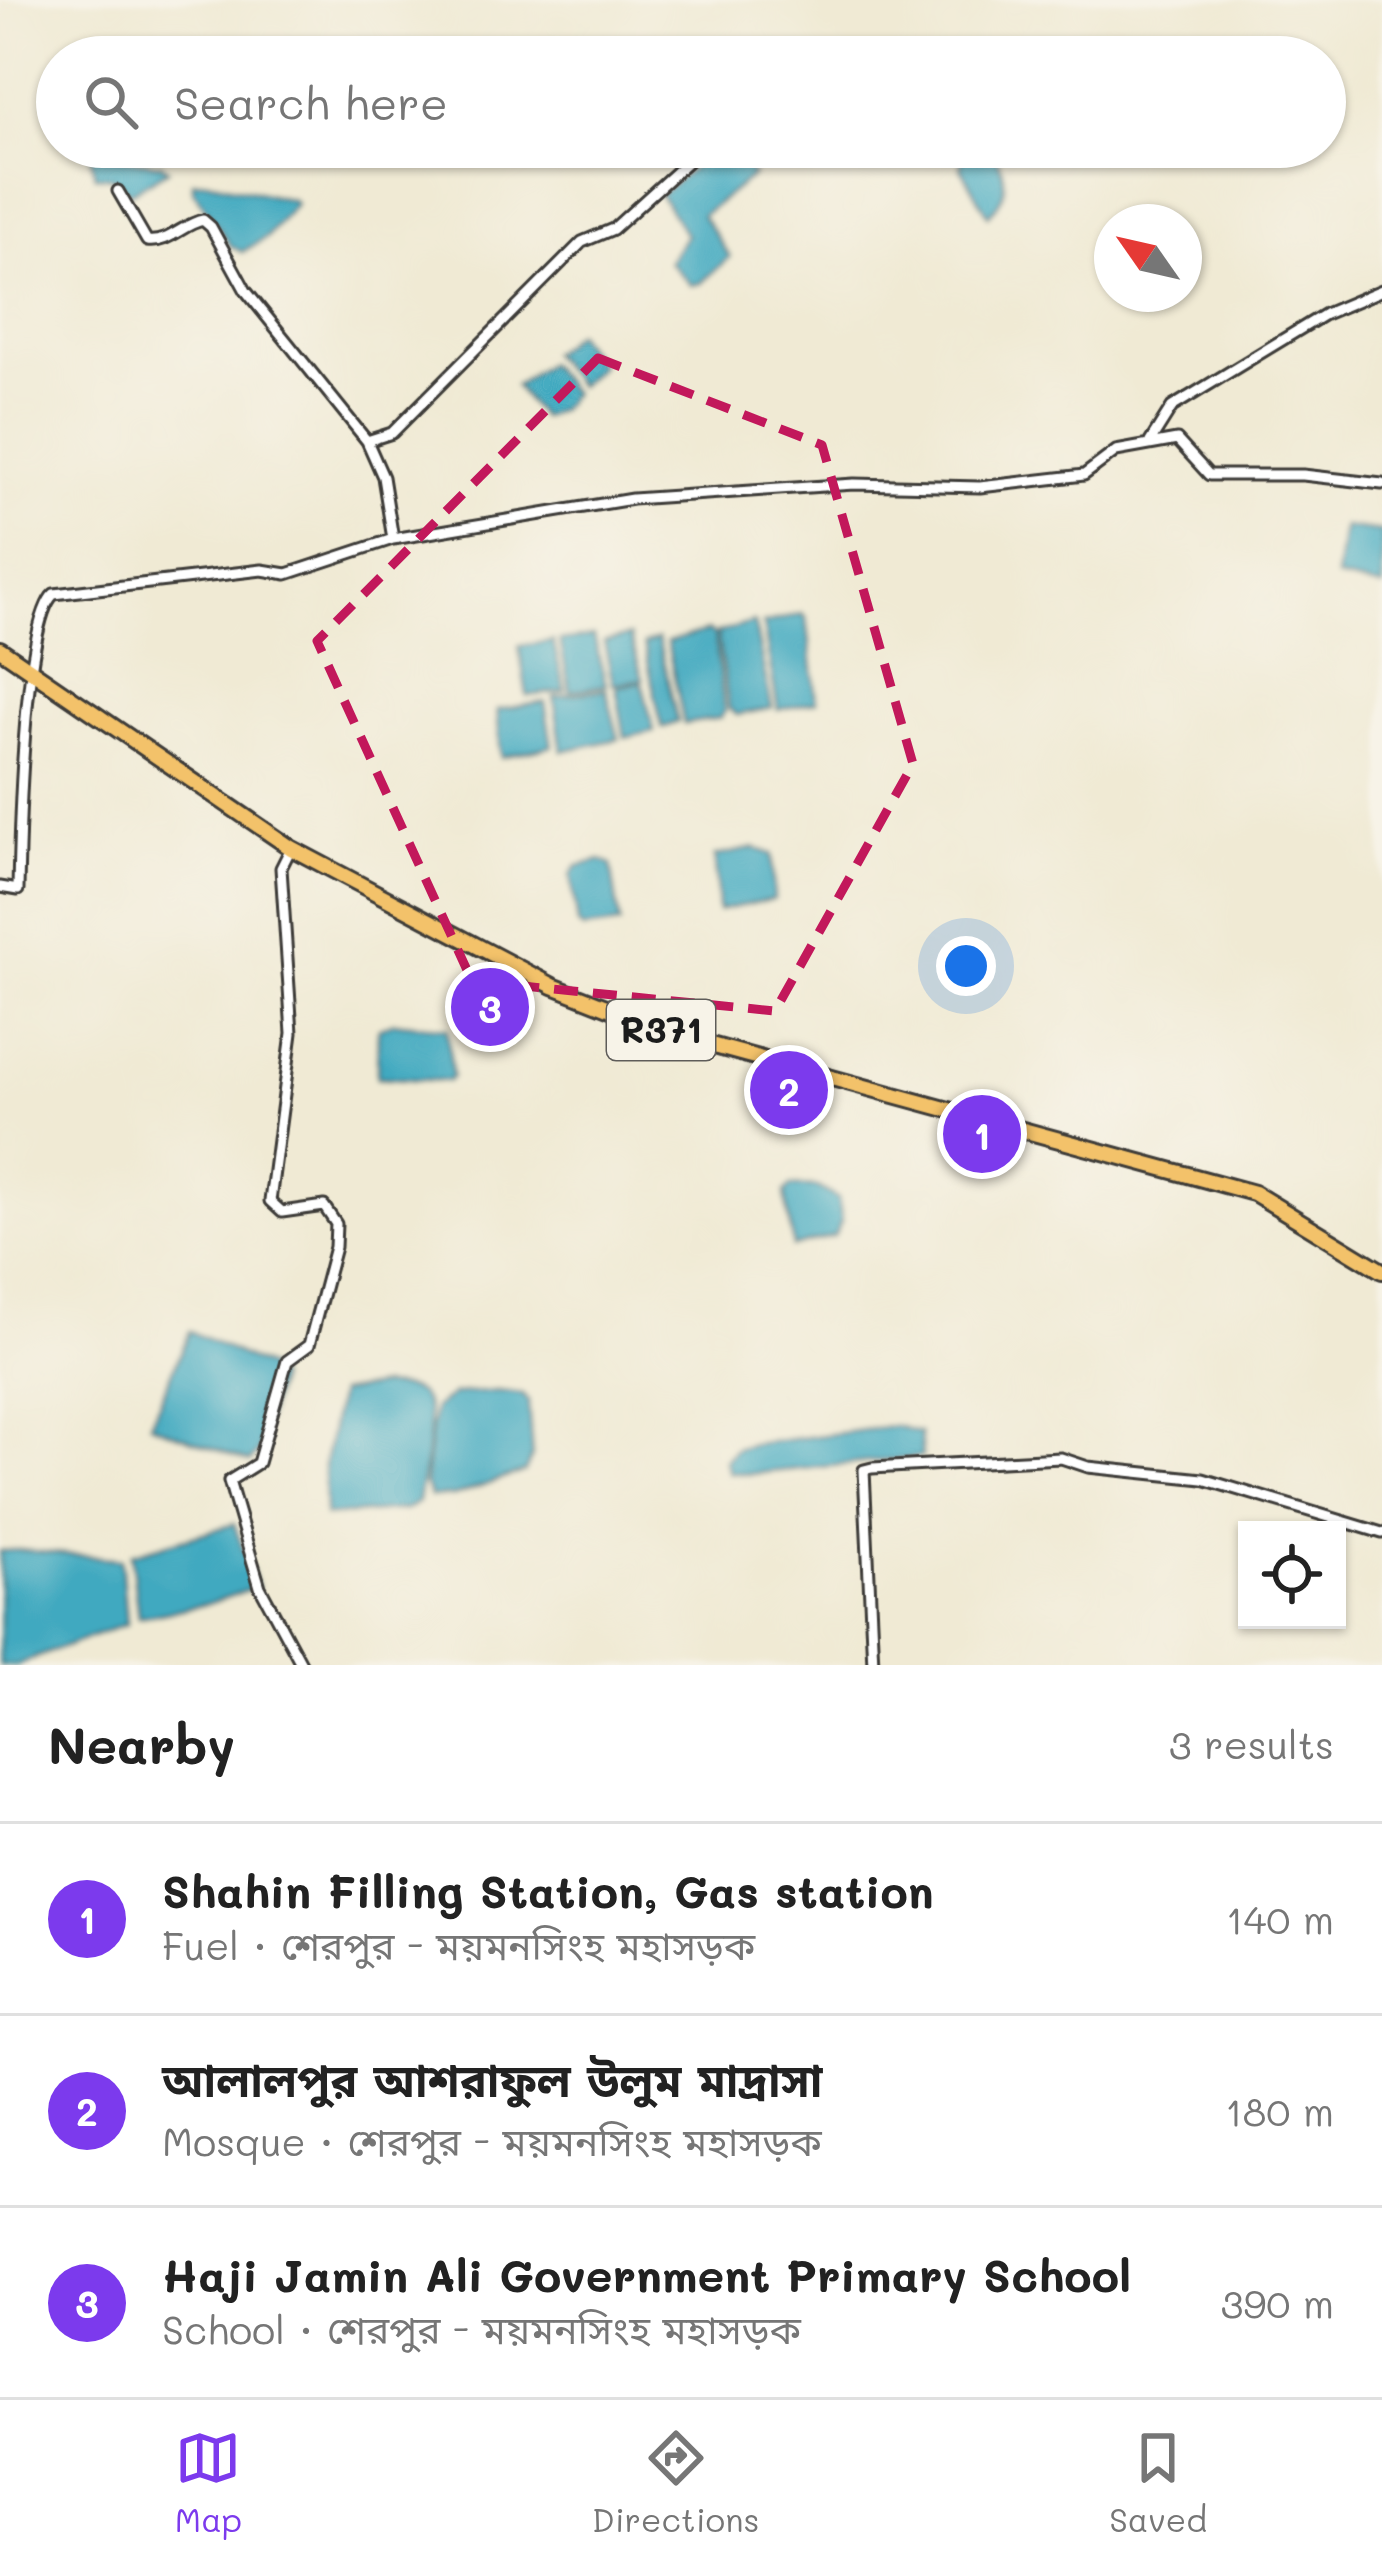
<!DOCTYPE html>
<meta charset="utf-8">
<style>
:root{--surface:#fff;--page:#f6f6f6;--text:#222;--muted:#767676;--line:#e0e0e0;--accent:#7c3aed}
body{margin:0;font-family:Mali,"Noto Sans Bengali",sans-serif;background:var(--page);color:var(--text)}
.controls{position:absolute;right:36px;bottom:36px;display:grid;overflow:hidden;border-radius:0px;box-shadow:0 3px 9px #0004}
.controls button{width:108px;height:108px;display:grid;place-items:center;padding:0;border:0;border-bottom:3px solid var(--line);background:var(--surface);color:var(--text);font:60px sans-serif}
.compass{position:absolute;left:1094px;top:204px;width:108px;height:108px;border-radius:50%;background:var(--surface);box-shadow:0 3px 9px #0004;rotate:304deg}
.you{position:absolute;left:966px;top:966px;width:42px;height:42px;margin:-30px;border:9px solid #fff;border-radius:50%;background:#1a73e8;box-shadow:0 0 0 18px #1a73e833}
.badge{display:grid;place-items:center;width:78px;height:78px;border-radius:50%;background:var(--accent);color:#fff;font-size:39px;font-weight:700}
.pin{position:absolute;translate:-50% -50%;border:6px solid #fff;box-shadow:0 3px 12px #0006}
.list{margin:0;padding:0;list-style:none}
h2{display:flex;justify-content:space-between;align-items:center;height:156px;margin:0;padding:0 48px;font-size:51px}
h2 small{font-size:39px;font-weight:400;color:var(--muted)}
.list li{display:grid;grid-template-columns:78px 1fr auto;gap:36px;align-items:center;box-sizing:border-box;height:192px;padding:0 48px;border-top:3px solid var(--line)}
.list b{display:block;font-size:45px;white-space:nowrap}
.list p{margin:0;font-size:39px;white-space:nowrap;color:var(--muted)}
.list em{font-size:39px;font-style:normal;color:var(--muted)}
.icon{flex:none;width:66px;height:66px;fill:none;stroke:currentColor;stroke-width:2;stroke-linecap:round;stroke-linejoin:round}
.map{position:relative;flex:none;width:1382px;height:1665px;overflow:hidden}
.search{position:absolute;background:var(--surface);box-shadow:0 3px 9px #0004;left:36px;right:36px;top:36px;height:132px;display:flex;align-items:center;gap:30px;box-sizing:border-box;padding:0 42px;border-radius:66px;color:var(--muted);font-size:45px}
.sheet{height:732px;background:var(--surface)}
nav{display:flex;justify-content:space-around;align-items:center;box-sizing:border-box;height:168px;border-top:3px solid var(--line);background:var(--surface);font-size:33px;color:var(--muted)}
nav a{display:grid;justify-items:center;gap:6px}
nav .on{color:var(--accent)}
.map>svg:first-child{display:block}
.water{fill:#40a9c0;stroke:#2e626e;stroke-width:3}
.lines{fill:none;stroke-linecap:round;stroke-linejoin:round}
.minor-casing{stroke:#3c3b38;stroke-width:15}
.primary-casing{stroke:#3c3b38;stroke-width:20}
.minor{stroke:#fff;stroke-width:9}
.primary{stroke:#f3c26a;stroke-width:14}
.marked{fill:none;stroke:#c2185b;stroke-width:9;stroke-dasharray:24 15;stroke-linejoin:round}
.labels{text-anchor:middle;stroke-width:9;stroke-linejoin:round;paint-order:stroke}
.shield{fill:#f7f3e8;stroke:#5e5c59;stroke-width:3}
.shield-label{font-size:36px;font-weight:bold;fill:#1c1c1c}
</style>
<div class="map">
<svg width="1382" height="1665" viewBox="0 0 1382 1665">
<rect width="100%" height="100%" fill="#f7f3e8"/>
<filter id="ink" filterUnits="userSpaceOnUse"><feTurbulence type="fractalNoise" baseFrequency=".00833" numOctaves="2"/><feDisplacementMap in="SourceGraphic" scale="24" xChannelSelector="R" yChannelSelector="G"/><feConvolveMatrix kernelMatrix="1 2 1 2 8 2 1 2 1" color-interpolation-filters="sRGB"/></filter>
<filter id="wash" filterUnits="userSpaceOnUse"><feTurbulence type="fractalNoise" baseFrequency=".004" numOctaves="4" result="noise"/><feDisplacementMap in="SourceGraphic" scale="48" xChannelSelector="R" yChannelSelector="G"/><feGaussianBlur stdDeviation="2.7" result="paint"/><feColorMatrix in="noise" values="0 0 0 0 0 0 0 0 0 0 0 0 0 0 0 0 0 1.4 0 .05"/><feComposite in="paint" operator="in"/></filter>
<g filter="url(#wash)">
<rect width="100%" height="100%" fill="#f0ead4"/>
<path class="water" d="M717,147h16l20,29 -51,39 28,42 -29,26 -10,2 -22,-24 17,-26 -26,-40z
M971,147l22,4c14,23 17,46 -5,64l-27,-47 2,-15z
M96,154l65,10 7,6 -38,23 -18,-16 -17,-1 -4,-17z
M207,181l85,19 4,3 -29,34 -25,15 -11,-6 -38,-56v-8z
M575,333l25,33 -22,20 -28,-32z
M547,363l25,30 -14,17 -17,8 -26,-32z
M1343,527l39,5v56l-46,-10z
M802,614l5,5 10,82 -39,9 -15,-86z
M754,622l18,86 -35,7 -8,-6 -12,-76z
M708,631l6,4 11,76 -5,7 -36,6 -17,-82z
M594,636l12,49 -36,6 -10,-50z
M630,636l13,43 -30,5 -9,-42z
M658,639l20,83 -16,6 -18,-84z
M553,641l12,50 -38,5 -8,-50z
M642,682l12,49 -29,7 -9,-51z
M606,689l13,50 -57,12 -8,-54z
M545,702l7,44 -51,11 -4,-47z
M755,848l17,6 2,45 -56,12 -3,-55z
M601,860l10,5 9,59 -37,5 -5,-4 -7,-50 6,-9z
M394,1022l53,6 5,48 -4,5 -71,-4 1,-48z
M791,1186l27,1 20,12 4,21 -8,16 -41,11 -8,-54z
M190,1331l81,39 6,9 -19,73 -8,10 -100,-38z
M381,1386c12,1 29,0 38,8 21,20 2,83 -1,108l-13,8 -80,6 -1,-51 14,-72z
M498,1391l24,3 6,7 4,55 -7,15 -71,25 -23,1 -6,-13 9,-76 20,-14z
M896,1426l24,7 2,24 -172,17 -21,-2 -4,-12 10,-11 17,-5z
M234,1524l23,63 -50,17 -69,13 -7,-63z
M19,1550l102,9 5,65 -110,41h-16v-114z"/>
</g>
<g filter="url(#ink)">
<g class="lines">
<g class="minor-casing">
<path id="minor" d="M118,191l29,50c21,3 36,-17 56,-21l8,7 35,64 121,150 16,36 10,62
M367,441l25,-8 190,-191 31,-13 85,-77
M1150,442l22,-35 153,-93 57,-24
M291,848l-10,20 11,165 -22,168 12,11 42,-6 12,18 -1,23 -26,98 -22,16 -29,102 -29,18 31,106 42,78
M0,887l18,3c1,-49 5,-270 36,-296l208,-24 25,4 106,-35 239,-40 222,-15 126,3 104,-12 32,-24 61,-11 32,35h94l79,9
M873,1665l-9,-195 8,-2 189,-10 27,9 115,12 179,54"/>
</g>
<g class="primary-casing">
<path id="primary" d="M0,649l291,199 262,138 132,52 569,155 128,78"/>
</g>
<use href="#minor" class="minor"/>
<use href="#primary" class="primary"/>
</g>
</g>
<path class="marked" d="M598,358l224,87 91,319 -138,247 -303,-30 -155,-340z"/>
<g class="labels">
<rect class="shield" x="607" y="1000" width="108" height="60" rx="9"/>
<g class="shield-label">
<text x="661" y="1043">R371</text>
</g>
</g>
</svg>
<div class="controls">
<button><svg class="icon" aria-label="locate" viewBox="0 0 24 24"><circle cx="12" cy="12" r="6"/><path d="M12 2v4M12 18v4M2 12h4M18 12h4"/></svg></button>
</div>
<svg class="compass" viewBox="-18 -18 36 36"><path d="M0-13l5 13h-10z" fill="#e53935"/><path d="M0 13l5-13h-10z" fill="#767676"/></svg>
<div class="you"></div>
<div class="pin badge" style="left:982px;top:1134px">1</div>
<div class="pin badge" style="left:789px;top:1090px">2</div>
<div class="pin badge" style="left:490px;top:1007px">3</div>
<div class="search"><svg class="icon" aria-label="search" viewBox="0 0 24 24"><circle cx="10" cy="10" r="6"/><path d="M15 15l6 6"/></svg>Search here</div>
</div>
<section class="sheet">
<h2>Nearby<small>3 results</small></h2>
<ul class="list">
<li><span class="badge">1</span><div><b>Shahin Filling Station, Gas station</b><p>Fuel · শেরপুর - ময়মনসিংহ মহাসড়ক</p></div><em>140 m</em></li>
<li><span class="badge">2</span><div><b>আলালপুর আশরাফুল উলুম মাদ্রাসা</b><p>Mosque · শেরপুর - ময়মনসিংহ মহাসড়ক</p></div><em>180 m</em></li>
<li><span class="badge">3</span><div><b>Haji Jamin Ali Government Primary School</b><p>School · শেরপুর - ময়মনসিংহ মহাসড়ক</p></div><em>390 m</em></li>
</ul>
</section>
<nav>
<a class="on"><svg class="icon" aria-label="map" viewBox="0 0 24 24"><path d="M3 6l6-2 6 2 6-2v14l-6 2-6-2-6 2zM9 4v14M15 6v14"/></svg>Map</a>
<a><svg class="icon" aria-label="directions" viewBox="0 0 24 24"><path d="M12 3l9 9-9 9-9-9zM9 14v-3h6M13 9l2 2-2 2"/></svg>Directions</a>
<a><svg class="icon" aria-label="saved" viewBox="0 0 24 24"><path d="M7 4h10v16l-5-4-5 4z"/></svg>Saved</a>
</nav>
